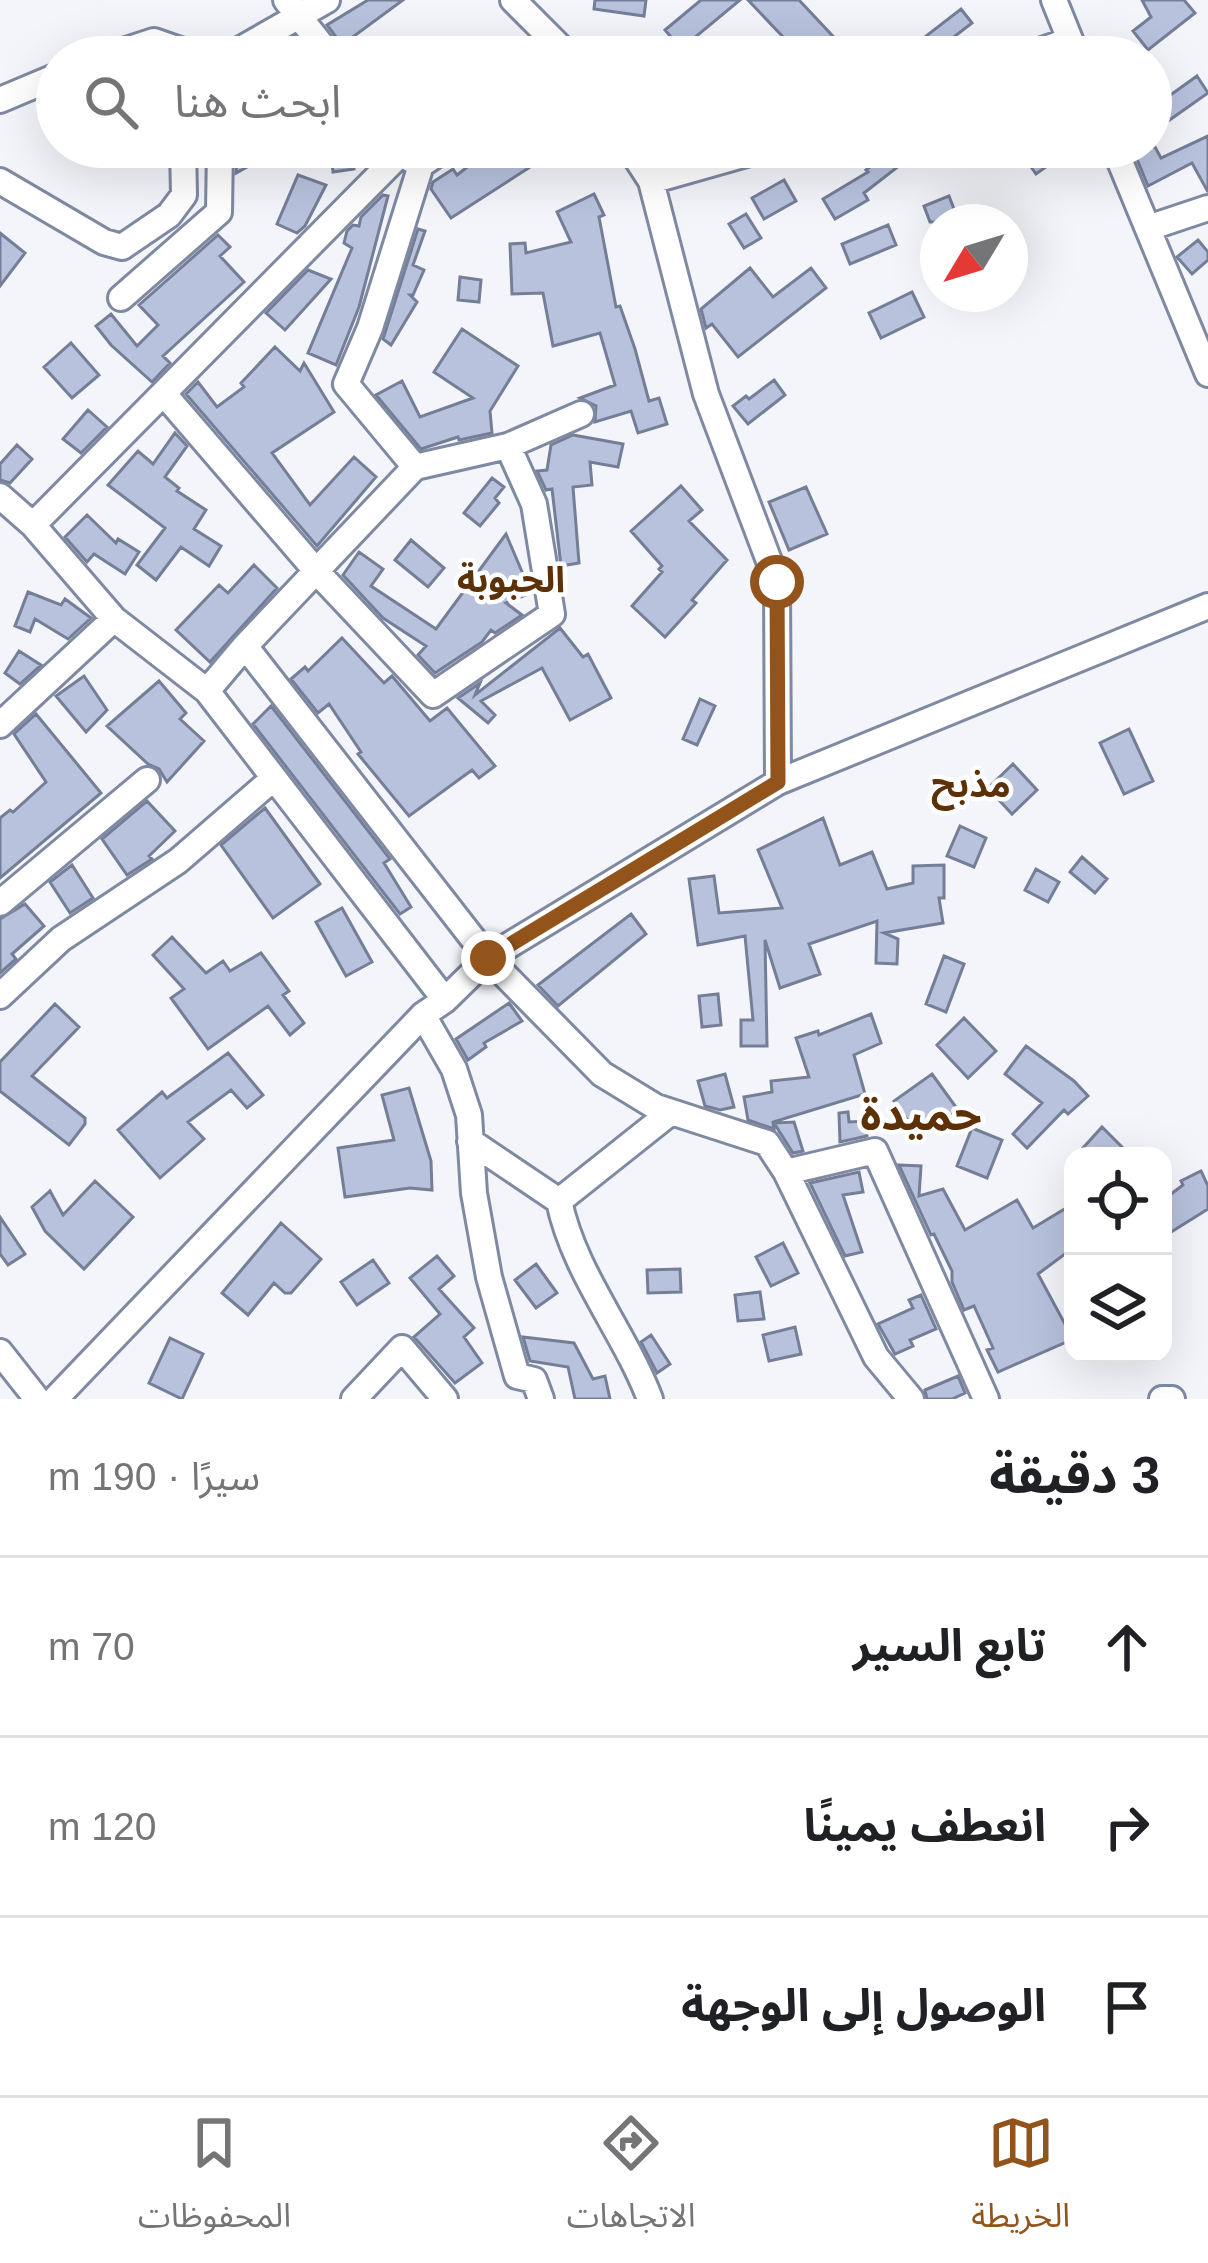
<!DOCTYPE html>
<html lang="ar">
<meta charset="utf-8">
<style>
:root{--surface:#fff;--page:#f2f2f2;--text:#202124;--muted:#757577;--line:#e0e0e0;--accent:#93541b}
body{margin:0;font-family:Arial,"Noto Sans Arabic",sans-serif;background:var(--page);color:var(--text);direction:rtl}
.controls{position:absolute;right:36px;bottom:36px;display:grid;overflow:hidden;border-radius:24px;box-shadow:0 12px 48px #0002}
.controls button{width:108px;height:108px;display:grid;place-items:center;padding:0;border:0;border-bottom:3px solid var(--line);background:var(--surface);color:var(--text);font:60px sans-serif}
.compass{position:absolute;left:920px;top:204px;width:108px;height:108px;border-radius:50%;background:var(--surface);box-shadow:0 12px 48px #0002;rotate:232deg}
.stop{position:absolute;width:36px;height:36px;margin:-27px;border:9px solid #93541b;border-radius:50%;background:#fff}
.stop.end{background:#93541b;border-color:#fff;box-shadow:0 3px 12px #0008}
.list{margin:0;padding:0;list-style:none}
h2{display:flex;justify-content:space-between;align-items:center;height:156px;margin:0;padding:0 48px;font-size:51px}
h2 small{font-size:39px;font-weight:400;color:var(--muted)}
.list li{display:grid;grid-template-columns:78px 1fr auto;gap:36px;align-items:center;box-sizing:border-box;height:180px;padding:0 48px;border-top:3px solid var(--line)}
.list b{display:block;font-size:45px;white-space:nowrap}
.list em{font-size:39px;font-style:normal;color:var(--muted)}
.icon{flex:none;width:66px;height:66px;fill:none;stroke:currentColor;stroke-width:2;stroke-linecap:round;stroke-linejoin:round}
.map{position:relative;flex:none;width:1208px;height:1399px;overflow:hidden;direction:ltr}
.search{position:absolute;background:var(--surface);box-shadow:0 12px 48px #0002;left:36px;right:36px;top:36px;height:132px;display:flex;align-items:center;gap:30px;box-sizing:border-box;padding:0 42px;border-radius:66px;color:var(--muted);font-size:45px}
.sheet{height:696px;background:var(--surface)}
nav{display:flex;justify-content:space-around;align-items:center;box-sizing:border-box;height:168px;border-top:3px solid var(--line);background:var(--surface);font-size:33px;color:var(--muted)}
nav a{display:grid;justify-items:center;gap:6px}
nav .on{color:var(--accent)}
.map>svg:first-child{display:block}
.building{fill:#b8c2dd;stroke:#757e97;stroke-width:3}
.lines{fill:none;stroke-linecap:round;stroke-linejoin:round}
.minor-casing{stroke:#7f89a2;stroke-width:30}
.minor{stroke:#fff;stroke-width:24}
.route{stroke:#93541b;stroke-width:15}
.labels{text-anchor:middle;stroke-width:9;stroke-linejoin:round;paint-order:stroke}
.neighbourhood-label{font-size:36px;font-weight:bold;fill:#5c3108;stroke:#fff}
.district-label{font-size:45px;font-weight:bold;fill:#5c3108;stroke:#fff}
</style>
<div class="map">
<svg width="1208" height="1399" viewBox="0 0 1208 1399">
<rect width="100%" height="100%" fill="#f3f5fa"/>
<path class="building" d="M368,0h35l-61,45 -15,-20z
M595,0h51l-2,16 -50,-7z
M701,0h39l-59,49 -16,-19z
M748,0h51l44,47 -11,10h-30z
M1142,0h42l11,13 -47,37 -15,-19 18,-14z
M961,9l11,14 -44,34h-29z
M1197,76l11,17 -57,40v-24z
M1208,136v56l-16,-29 -44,23 -16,-39h23l6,11z
M238,147h37l1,6 -24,6 6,2 -22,12z
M330,147h21l3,22 -21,3z
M493,147l12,14 21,-14h35l-110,71 -20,-29 2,-7 20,-13 4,6z
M895,147l13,12 -44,34 4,7 -33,19 -12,-20 45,-27 -2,-2z
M1017,147h57l-38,27z
M298,175l28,10 -21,41 -8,7 -20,-9z
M784,180l12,21 -32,18 -12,-21z
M594,194l10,21 -5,2 17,90 4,-1 15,43 14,52 10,-3 8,26 -29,9 -7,-22 -36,11 1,-16 -16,-8 35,-13 -15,-52 -47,13 -10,-53 -31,1 -2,-50 15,-1 1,10 45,-11 -14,-30z
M383,195l5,1 -29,111 -23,58 -28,-12 44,-105 -8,-5 3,-12 6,-6 6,1 2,-9z
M949,196l10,26h-29l-6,-16z
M746,214l15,24 -17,10 -15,-24z
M888,225l8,20 -46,19 -8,-20z
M418,229l7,2 -12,34 11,5 -11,25h-3l7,7 -26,43 -8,-6z
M0,233l25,20 -25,33z
M218,235l12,12 -10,9 24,26 -81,74 7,7 -18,19 -41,-37 -15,-19 15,-12 26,32 21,-21 -19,-20z
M1198,240l10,12v8l-16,14 -15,-17z
M750,268l23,29 38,-29 15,20 -88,69 -26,-33 -6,4 -5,-19z
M308,270l23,9 -46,51 -19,-17z
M460,277l21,3 -2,22 -21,-2z
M912,292l12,25 -43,21 -12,-25z
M462,329l56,37 -28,45 2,22 -33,7 -1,-3 -37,12 -45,-54 26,-14 18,36 53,-19 -39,-26z
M71,343l28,32 -27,23 -28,-31z
M275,347l25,24 4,-8 30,49 -62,41 38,52 44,-48 22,20 -59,69 -131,-152 12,-12 19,25 27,-20 -3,-4z
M774,380l11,15 -37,29 -15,-18 13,-10 3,3z
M88,410l19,17 -26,26 -18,-14z
M175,433l12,13 -22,31 14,11 -2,3 29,19 -12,19 27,17 -12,20 -28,-19 -25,33 -19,-15 28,-37 -57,-43 30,-34 15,13z
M573,435l50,9 -5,23 -28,-5 2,23 -19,2 6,76 -18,3 -9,-77 -6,1 -9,-19 10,-1 4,-25z
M17,445l15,14 -22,24 -10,-3v-16z
M492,478l12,9 -9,11 4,5 -19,23 -16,-13z
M681,486l21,24 -13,11 38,39 -35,40 4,3 -31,34 -33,-31 30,-34 -3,-3 3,-3 -31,-35z
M806,487l21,47 -38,16 -20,-48z
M87,515l29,28 2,-4 21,13 -14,22 -31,-20 -7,8 -22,-25z
M506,534l25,59 -25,10 16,12 -27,18 -4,-3 -9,12 -47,31 -17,-18 8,-9 -43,-28 -40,-43 16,-23 24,17 -12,17 65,43z
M411,540l33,28 -16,19 -33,-27z
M254,565l23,23 -67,74 -34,-32 43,-45 9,8z
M28,592l33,13 4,-6 26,19 -23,21 -33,-20 -5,13 -15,-6z
M560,628l23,29 5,-3 23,44 -41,22 -28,-52 -61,33 14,14 -7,8 -30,-25 22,-15 -5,12z
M342,638l42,45 8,-7 38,45 17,-13 48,58 -16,12 -7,-8 -63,46 -51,-62 3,-2 -32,-48 -11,9 -27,-34 14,-12 3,4z
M19,651l22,14 -21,19 -15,-11z
M84,676l23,34 -21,22 -30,-36z
M159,681l27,32 -6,6 24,22 -37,41 -8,-13 -11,-5 -41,-38z
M700,699l15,7 -18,39 -14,-6z
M271,706l119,153 -6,4 27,44 -11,7 -147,-190z
M36,714l65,79 -101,85v-60l10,-8 3,2 33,-30 -32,-48z
M1129,729l24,52 -29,13 -24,-51z
M1013,764l24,26 -25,24 -24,-26z
M147,801l28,30 -26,25 3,3 -25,16 -25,-36z
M265,808l55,76 -47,34 -52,-73z
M823,818l17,47 32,-13 15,37 26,-6v-17l31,-1v33h-5l4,25 -59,10 14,6 -1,25 -21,-1 1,-42 -68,23 11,30 -40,14 -15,-48 2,106h-26v-26h12l-8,-84 -47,9 -9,-66 25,-3 5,37 63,-5 -24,-58z
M960,826l26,12 -12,29 -27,-11z
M1082,857l25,22 -12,14 -25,-21z
M72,865l21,33 -23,15 -20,-31z
M1036,869l23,13 -11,20 -23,-12z
M25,904l19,22 -32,28 4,5 -16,14v-54z
M342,908l30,54 -26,14 -30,-54z
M631,914l15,20 -88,72 -20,-21z
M172,937l34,36 17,-12 7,10 31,-18 28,38 -6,4 21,28 -14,12 -22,-29 -60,43 -37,-51 13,-9 -31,-34z
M944,956l20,8 -18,48 -20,-8z
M718,994l3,31 -19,2 -3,-31z
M509,1003l13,18 -38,22 2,4 -18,13 -12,-21z
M55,1004l24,23 -47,49 53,42v6l-16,21 -69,-54v-29z
M871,1014l10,29 -27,12 11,39 -92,28 1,7 -26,-9 -4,-23 28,-5 -1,-11 38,-4 -13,-39 22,-7 1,4z
M964,1018l32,33 -28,27 -31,-33z
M1026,1046l48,35 14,15 -20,18 -4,-4 -37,38 -14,-14 29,-31 -37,-29z
M228,1053l35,42 -16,13 -16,-18 -43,32 16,17 -44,39 -42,-48 44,-38 5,6z
M725,1074l9,33 -14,3 -15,-4 -7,-25z
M932,1074l26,36 -38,28 -26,-37z
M409,1088l22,73 1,29 -22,-2 -65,9 -7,-49 56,-8 -12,-45z
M848,1112l1,10 18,-1v15l-27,6 -1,-29z
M794,1122l9,29 -10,2 -19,-30z
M1102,1127l29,29h-39l-9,-8z
M972,1128l30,12 -15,38 -30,-12z
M899,1165l22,1 -2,30 24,-7 22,41 52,-30 16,28 40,-24v44l-35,26 35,65 -75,33 -11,-22 6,-2 -19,-42 -10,4 -12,-28v-11l-18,-37 -3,1z
M1201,1171l7,15v23l-45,28v-37l20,-15 -2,-4z
M859,1172l4,20 -20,3 19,57 -17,4 -35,-73z
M95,1181l38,36 -49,52 -39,-38 -13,-24 18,-16 13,24z
M0,1217l25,37 -17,11 -8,-11z
M281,1223l40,36 -30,34h-6l-11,-10 -26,32 -26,-22z
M783,1243l15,30 -27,13 -15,-29z
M437,1256l17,20 -15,13 35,39 -10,9 18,26 -27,20 -41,-46 26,-23 -30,-36z
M373,1260l16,23 -32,22 -16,-23z
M536,1264l21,29 -21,15 -21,-28z
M680,1269l1,23 -33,1 -1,-23z
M760,1292l4,27 -26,2 -3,-26z
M921,1295l15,34 -26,11 3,6 -18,8 -17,-30 35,-16 -4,-8z
M795,1327l6,27 -32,7 -6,-26z
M651,1335l19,29 -13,9 -16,-31z
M523,1337l51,6 19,36 12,-3 5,23h-35l-7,-32 -38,-6z
M170,1338l33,16 -21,45 -33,-16z
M958,1376l7,17 -13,6h-25l-2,-9z"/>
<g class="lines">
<g class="minor-casing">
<path id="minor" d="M286,0l45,57
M513,0l57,57
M1054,0l23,57
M105,57l49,-16 46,16
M227,57l100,-57
M1023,57l47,-17
M0,100l57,-24
M629,147l22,34 55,213 71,188 1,200
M1114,147l94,227
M408,158l13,7 26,-18
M0,181l104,61 18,5 47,-32 15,-20 -1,-48
M651,181l120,-34
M1148,228l60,-20
M121,298l98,-86 1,-65
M164,394l154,179 115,122 119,-81 -18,-110 -26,-58
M415,467l93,-21 73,-32
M0,496l33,29 81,94 93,72 238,309
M33,525l367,-371
M245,646l170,-179 -69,-83 24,-56 51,-163
M207,691l38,-45 243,312 114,116 54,33 111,36 19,29 90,185 35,42
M0,725l114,-106
M0,903l147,-123
M0,996l61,-57 117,-78 96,-83
M423,1015l31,54 15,46 5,78 15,84 28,99 17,4 7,19
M470,1141l89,60 112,-89
M786,1172l89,-21 111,248
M559,1201c15,72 65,130 91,198
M0,1352l37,47
M55,1399l368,-384 22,-15 43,-42 290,-176 430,-176
M354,1399l48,-51 43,51
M1162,1399h10"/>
</g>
<use href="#minor" class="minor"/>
</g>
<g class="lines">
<path class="route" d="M488,958l290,-176 -1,-200"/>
</g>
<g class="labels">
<g class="neighbourhood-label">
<text x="511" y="592">الحبوبة</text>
<text x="971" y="797">مذبح</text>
</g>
<g class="district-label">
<text x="921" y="1130">حميدة</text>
</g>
</g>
</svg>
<div class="controls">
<button><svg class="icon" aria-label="locate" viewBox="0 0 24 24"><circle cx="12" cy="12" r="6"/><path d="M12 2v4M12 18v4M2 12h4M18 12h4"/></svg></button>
<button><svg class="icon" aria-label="layers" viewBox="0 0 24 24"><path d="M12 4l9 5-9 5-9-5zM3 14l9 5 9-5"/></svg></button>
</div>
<svg class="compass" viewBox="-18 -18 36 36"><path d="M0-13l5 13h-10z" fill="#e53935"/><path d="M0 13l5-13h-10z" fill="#757577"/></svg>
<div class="stop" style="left:777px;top:582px"></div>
<div class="stop end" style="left:488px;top:958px"></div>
<div class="search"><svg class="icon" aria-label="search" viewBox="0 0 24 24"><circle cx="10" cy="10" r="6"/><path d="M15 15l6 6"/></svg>ابحث هنا</div>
</div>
<section class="sheet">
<h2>3 دقيقة<small>سيرًا · 190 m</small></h2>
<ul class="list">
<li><svg class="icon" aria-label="ahead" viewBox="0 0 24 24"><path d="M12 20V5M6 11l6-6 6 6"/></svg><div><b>تابع السير</b></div><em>70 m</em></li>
<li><svg class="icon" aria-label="right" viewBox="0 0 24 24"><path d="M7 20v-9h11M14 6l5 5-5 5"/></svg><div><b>انعطف يمينًا</b></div><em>120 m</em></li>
<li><svg class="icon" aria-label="arrive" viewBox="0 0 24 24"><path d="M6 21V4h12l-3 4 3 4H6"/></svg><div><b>الوصول إلى الوجهة</b></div></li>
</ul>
</section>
<nav>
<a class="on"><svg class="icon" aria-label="map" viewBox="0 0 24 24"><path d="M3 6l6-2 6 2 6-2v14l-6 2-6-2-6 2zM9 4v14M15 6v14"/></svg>الخريطة</a>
<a><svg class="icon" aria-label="directions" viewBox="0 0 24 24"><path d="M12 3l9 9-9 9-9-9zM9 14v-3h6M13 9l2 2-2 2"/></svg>الاتجاهات</a>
<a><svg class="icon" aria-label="saved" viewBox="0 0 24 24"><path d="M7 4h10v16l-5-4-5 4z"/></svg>المحفوظات</a>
</nav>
